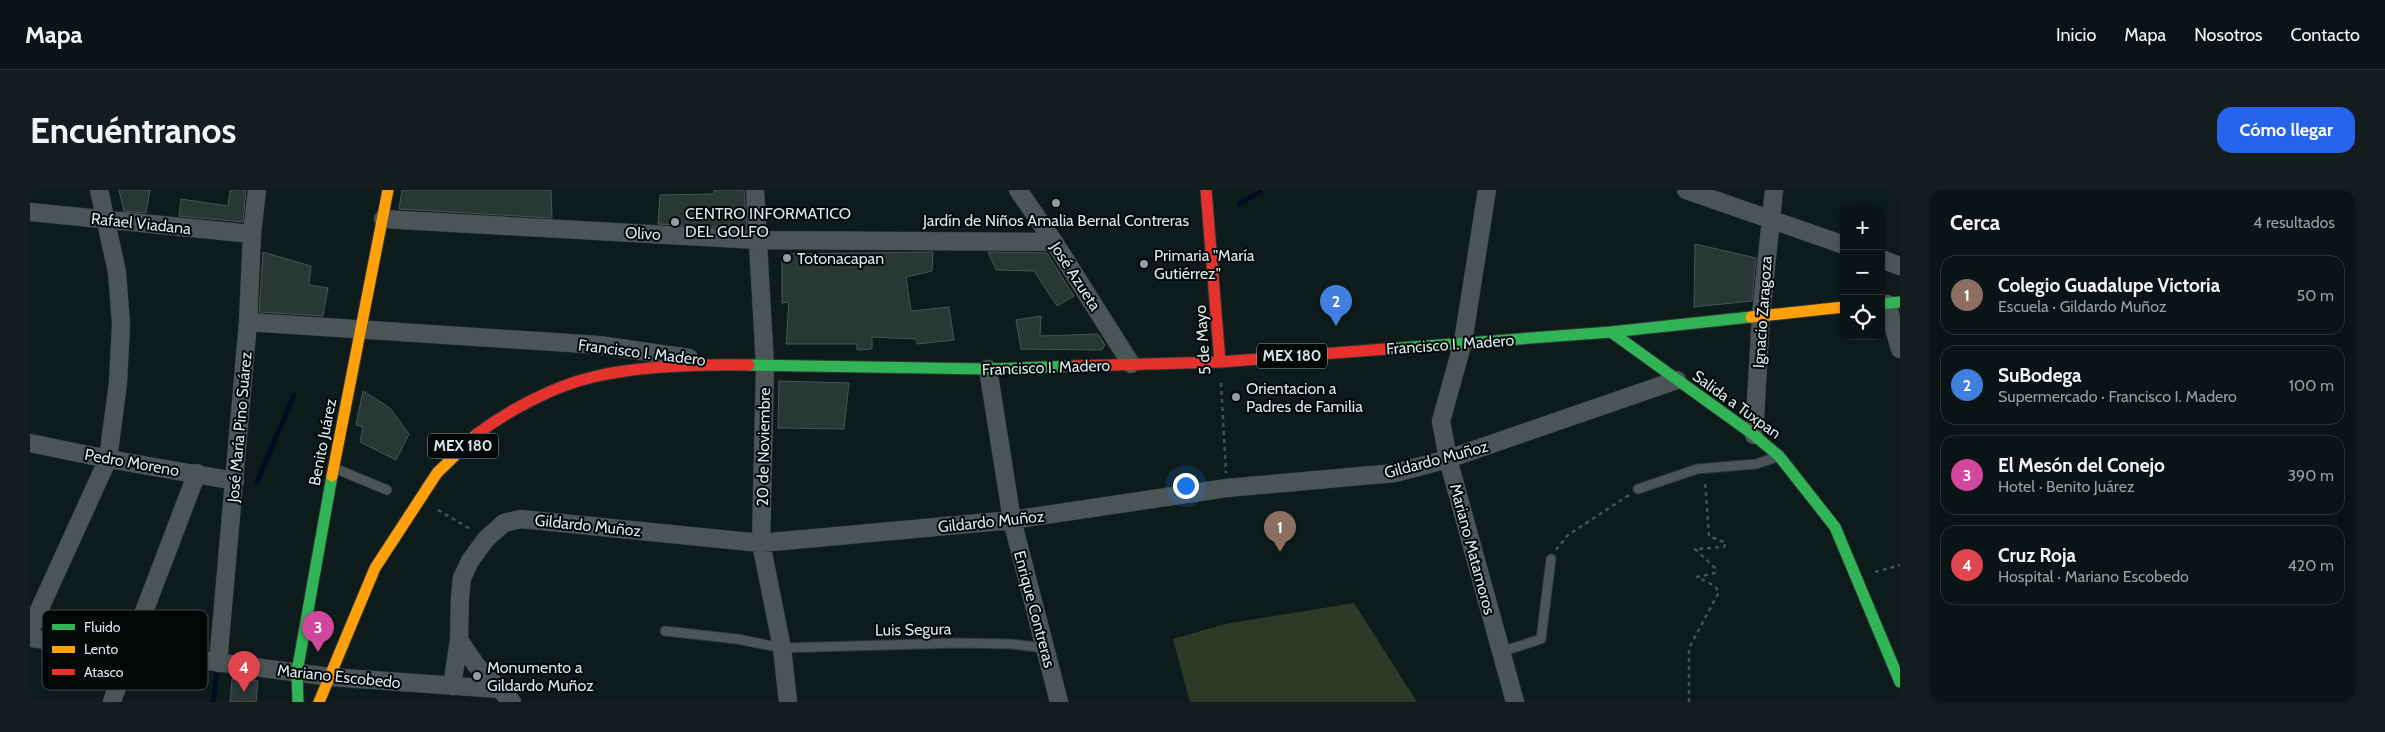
<!DOCTYPE html>
<html lang="es">
<meta charset="utf-8">
<style>
:root{--surface:#0a1414;--page:#131d1d;--text:#f1f3f6;--muted:#999ea0;--line:#2a3334;--accent:#2563eb}
body{margin:0;font-family:Cabin,sans-serif;background:var(--page);color:var(--text)}
.controls{position:absolute;right:15px;top:15px;display:grid;overflow:hidden;border-radius:10px;box-shadow:0 1px 4px #0004}
.controls button{width:45px;height:45px;display:grid;place-items:center;padding:0;border:0;border-bottom:1px solid var(--line);background:var(--surface);color:var(--text);font:25px sans-serif}
.you{position:absolute;left:1155px;top:295px;width:18px;height:18px;margin:-12px;border:4px solid #fff;border-radius:50%;background:#1a73e8;box-shadow:0 0 0 8px #1a73e833}
.badge{display:grid;place-items:center;width:32px;height:32px;border-radius:50%;background:var(--accent);color:#fff;font-size:16px;font-weight:700}
.pin{position:absolute;translate:-50% -41px;filter:drop-shadow(0 1px 2px #0008)}
.pin::after{content:'';position:absolute;top:26px;width:18px;height:15px;background:inherit;clip-path:polygon(0 0,100% 0,50% 100%)}
.list{margin:0;padding:0;list-style:none}
h2{display:flex;justify-content:space-between;align-items:center;height:65px;margin:0;padding:0 20px;font-size:21px}
h2 small{font-size:16px;font-weight:400;color:var(--muted)}
.list li{display:grid;grid-template-columns:32px 1fr auto;gap:15px;align-items:center;box-sizing:border-box;height:80px;margin:0 10px 10px;padding:0 10px;border:1px solid var(--line);border-radius:15px}
.list b{display:block;font-size:19px;white-space:nowrap}
.list p{margin:0;font-size:16px;white-space:nowrap;color:var(--muted)}
.list em{font-size:16px;font-style:normal;color:var(--muted)}
.icon{flex:none;width:28px;height:28px;fill:none;stroke:currentColor;stroke-width:2;stroke-linecap:round;stroke-linejoin:round}
.map{position:relative;flex:none;width:1870px;height:512px;overflow:hidden;border-radius:15px}
header{display:flex;align-items:center;gap:30px;box-sizing:border-box;height:70px;padding:0 25px;background:var(--surface);border-bottom:1px solid var(--line)}
header strong{font-size:24px}
nav{display:flex;gap:28px;margin-inline-start:auto;font-size:18px}
.intro{display:flex;align-items:center;justify-content:space-between;box-sizing:border-box;height:120px;padding:0 30px}
h1{margin:0;font-size:35px}
.button{padding:12px 22px;border-radius:15px;background:var(--accent);color:#fff;font-size:18px;font-weight:700}
main{display:flex;gap:30px;padding:0 30px}
aside{flex:1;background:var(--surface);border-radius:15px;box-shadow:0 1px 4px #0004}
.map>svg:first-child{display:block}
.green{fill:#2e3a28}
.lines{fill:none;stroke-linecap:round;stroke-linejoin:round}
.stream{stroke:#030a25;stroke-width:4.5}
.building{fill:#293835;stroke:#4a5553}
.lane-casing{stroke:#2d3737;stroke-width:11}
.street-casing{stroke:#2d3737;stroke-width:19}
.fast-casing{stroke:#2d3737;stroke-width:13}
.slow-casing{stroke:#2d3737;stroke-width:13}
.jam-casing{stroke:#2d3737;stroke-width:13}
.path{stroke:#495252;stroke-width:2.5;stroke-dasharray:4 4;stroke-linecap:butt}
.lane{stroke:#4b5556;stroke-width:9}
.street{stroke:#4b5556;stroke-width:18}
.fast{stroke:#30b455;stroke-width:11}
.slow{stroke:#ff9f0a;stroke-width:11}
.jam{stroke:#e5322d;stroke-width:11}
.poi-dot{fill:#919fa0;stroke:#020808;stroke-width:2}
.labels{text-anchor:middle;stroke-width:4;stroke-linejoin:round;paint-order:stroke}
.shield{fill:#020808;stroke:#98a3a4;stroke-width:1}
.shield-label{font-size:15px;font-weight:bold;fill:#d8e6e7}
.poi-label{font-size:16px;fill:#d8e6e7;stroke:#020808;text-anchor:start}
.street-label{font-size:16px;fill:#d8e6e7;stroke:#020808}
.key{fill:#020808;stroke:#424b4b;stroke-width:1}
.key-label{font-size:14px;fill:#d8e6e7}
</style>
<header>
<strong>Mapa</strong>
<nav><a>Inicio</a><a>Mapa</a><a>Nosotros</a><a>Contacto</a></nav>
</header>
<div class="intro"><h1>Encuéntranos</h1><a class="button">Cómo llegar</a></div>
<main>
<div class="map">
<svg width="1870" height="512" viewBox="0 0 1870 512">
<rect width="100%" height="100%" fill="#0e1b1b"/>
<path class="green" d="M1324,413l63,99h-227l-17,-63 52,-15z"/>
<g class="lines">
<path class="stream" d="M1209,14l21,-12
M227,292l37,-87
M183,512l4,-29"/>
</g>
<path class="building" d="M89,0h31l-4,23 -22,-2z
M200,0h16l-3,32 -64,-6 2,-17 47,7z
M372,0h149l1,28 -153,-9z
M684,0h30l3,39 -89,-5 2,-29 54,-1z
M1665,54l61,14 -4,43 -58,6z
M233,62l48,14 -2,19 19,3 -5,28 -64,-4z
M903,62l-1,19 -26,6 5,34 38,-4 5,33 -37,4 -1,-5 -44,-2v12l-15,1v-6h-71l3,-42 -7,1v-49z
M958,62l59,1 27,43 -17,10 -23,-35 -38,-1z
M1011,126l-1,20 58,-2 7,11 -3,5 -81,-1 -5,-29z
M749,191l70,2 -5,46 -66,-1z
M333,201l27,17 19,26 -13,26 -36,-18 3,-15 -7,-2z
M202,489l26,2 -2,21h-26z"/>
<g class="lines">
<g class="lane-casing">
<path id="lane" d="M304,278l53,22
M1608,299l59,-20 59,-5 21,-7
M635,441l72,8 45,9 175,-5 54,1 34,4
M1471,462l40,-13 10,-80"/>
</g>
<g class="street-casing">
<path id="street" d="M725,0l10,176 -4,177 21,105 6,54
M988,0l36,52 77,122
M1457,0l-24,152 -22,79 7,38 67,243
M1656,0l158,55
M0,22l222,22
M353,29l374,21 297,2
M1851,69l19,7
M1857,114l13,45
M218,132l351,23 90,13
M958,179l24,151 47,182
M1724,245l7,-120 13,-125
M0,253l78,16 127,22
M0,440l78,-171 10,-76 3,-59 -4,-52 -18,-82
M0,448l301,39 168,12
M188,473l30,-341 4,-88 5,-44
M422,496l7,-46
M82,512l17,-51 68,-178
M482,512l-36,-37 -17,-25 1,-43 2,-19 8,-17 16,-22 18,-16 17,-4 240,24 251,-23 215,-32 168,-15 53,-14 229,-79"/>
</g>
<g class="fast-casing">
<path id="fast" d="M1851,114l19,-2
M1581,142l143,103 25,21 56,71 65,155
M1356,159l225,-17 140,-15
M719,175l239,4 87,-3
M268,512l-1,-30 35,-196"/>
</g>
<g class="slow-casing">
<path id="slow" d="M1721,127l93,-10
M302,286l56,-286
M289,512l56,-134 62,-95 40,-39"/>
</g>
<g class="jam-casing">
<path id="jam" d="M1176,0l14,172
M1045,176l145,-4 166,-13
M447,244c32,-24 77,-48 116,-57 45,-11 110,-13 156,-12"/>
</g>
<path class="path" d="M1191,193l5,90
M408,320l34,20
M1526,360l12,-15 61,-40
M1845,382l25,-7
M1659,512v-54l30,-56 -4,-6 -18,-9 18,-4v-5l-20,-19 29,-2 2,-4 -17,-7 -4,-56"/>
<use href="#lane" class="lane"/>
<use href="#street" class="street"/>
<use href="#fast" class="fast"/>
<use href="#slow" class="slow"/>
<use href="#jam" class="jam"/>
</g>
<g class="poi-dot">
<circle cx="1026" cy="13" r="5"/>
<circle cx="645" cy="32" r="5"/>
<circle cx="757" cy="68" r="5"/>
<circle cx="1114" cy="74" r="5"/>
<circle cx="1206" cy="207" r="5"/>
<circle cx="447" cy="486" r="5"/>
</g>
<g class="labels">
<g class="shield">
<rect x="1227" y="153.5" width="70" height="25" rx="4"/>
<rect x="398" y="243.5" width="70" height="25" rx="4"/>
</g>
<g class="shield-label">
<text x="1262" y="171">MEX 180</text>
<text x="433" y="261">MEX 180</text>
</g>
<g class="poi-label">
<text x="655" y="29">CENTRO INFORMATICO<tspan x="655" dy="18">DEL GOLFO</tspan></text>
<text x="1026" y="36" text-anchor="middle">Jardín de Niños Amalia Bernal Contreras</text>
<text x="1124" y="71">Primaria "María<tspan x="1124" dy="18">Gutiérrez"</tspan></text>
<text x="767" y="74">Totonacapan</text>
<text x="1216" y="204">Orientacion a<tspan x="1216" dy="18">Padres de Familia</tspan></text>
<text x="457" y="483">Monumento a<tspan x="457" dy="18">Gildardo Muñoz</tspan></text>
</g>
<g class="street-label">
<text transform="translate(111 33) rotate(6)" y="6">Rafael Viadana</text>
<text transform="translate(613 43) rotate(3)" y="6">Olivo</text>
<text transform="translate(1046 86) rotate(57)" y="6">José Azueta</text>
<text transform="translate(1732 122) rotate(-86)" y="6">Ignacio Zaragoza</text>
<text transform="translate(1172 150) rotate(-94)" y="6">5 de Mayo</text>
<text transform="translate(1420 154) rotate(-4)" y="6">Francisco I. Madero</text>
<text transform="translate(612 162) rotate(7)" y="6">Francisco I. Madero</text>
<text transform="translate(1016 177) rotate(-2)" y="6">Francisco I. Madero</text>
<text transform="translate(1707 214) rotate(36)" y="6">Salida a Tuxpan</text>
<text transform="translate(209 237) rotate(-85)" y="6">José María Pino Suárez</text>
<text transform="translate(292 252) rotate(-79)" y="6">Benito Juárez</text>
<text transform="translate(733 257) rotate(-89)" y="6">20 de Noviembre</text>
<text transform="translate(1406 269) rotate(-15)" y="6">Gildardo Muñoz</text>
<text transform="translate(102 272) rotate(10)" y="6">Pedro Moreno</text>
<text transform="translate(961 331) rotate(-6)" y="6">Gildardo Muñoz</text>
<text transform="translate(558 335) rotate(6)" y="6">Gildardo Muñoz</text>
<text transform="translate(1443 359) rotate(75)" y="6">Mariano Matamoros</text>
<text transform="translate(1005 419) rotate(75)" y="6">Enrique Contreras</text>
<text transform="translate(883 439) rotate(-1)" y="6">Luis Segura</text>
<text transform="translate(309 486) rotate(6)" y="6">Mariano Escobedo</text>
</g>
</g>
<rect x="12" y="420" width="166" height="80" rx="8" class="key"/>
<rect x="22" y="434" width="23" height="6" fill="#30b455"/>
<rect x="22" y="456" width="23" height="7" fill="#ff9f0a"/>
<rect x="22" y="479" width="23" height="6" fill="#e5322d"/>
<g class="key-label">
<text x="54" y="442">Fluido</text>
<text x="54" y="464">Lento</text>
<text x="54" y="487">Atasco</text>
</g>
</svg>
<div class="controls">
<button>+</button>
<button>−</button>
<button><svg class="icon" aria-label="locate" viewBox="0 0 24 24"><circle cx="12" cy="12" r="6"/><path d="M12 2v4M12 18v4M2 12h4M18 12h4"/></svg></button>
</div>
<div class="you"></div>
<div class="pin badge" style="left:1250px;top:362px;background:#8d6e63">1</div>
<div class="pin badge" style="left:1306px;top:136px;background:#3f7fe0">2</div>
<div class="pin badge" style="left:288px;top:462px;background:#d1479c">3</div>
<div class="pin badge" style="left:214px;top:502px;background:#e0444e">4</div>
</div>
<aside>
<h2>Cerca<small>4 resultados</small></h2>
<ul class="list">
<li><span class="badge" style="background:#8d6e63">1</span><div><b>Colegio Guadalupe Victoria</b><p>Escuela · Gildardo Muñoz</p></div><em>50 m</em></li>
<li><span class="badge" style="background:#3f7fe0">2</span><div><b>SuBodega</b><p>Supermercado · Francisco I. Madero</p></div><em>100 m</em></li>
<li><span class="badge" style="background:#d1479c">3</span><div><b>El Mesón del Conejo</b><p>Hotel · Benito Juárez</p></div><em>390 m</em></li>
<li><span class="badge" style="background:#e0444e">4</span><div><b>Cruz Roja</b><p>Hospital · Mariano Escobedo</p></div><em>420 m</em></li>
</ul>
</aside>
</main>
